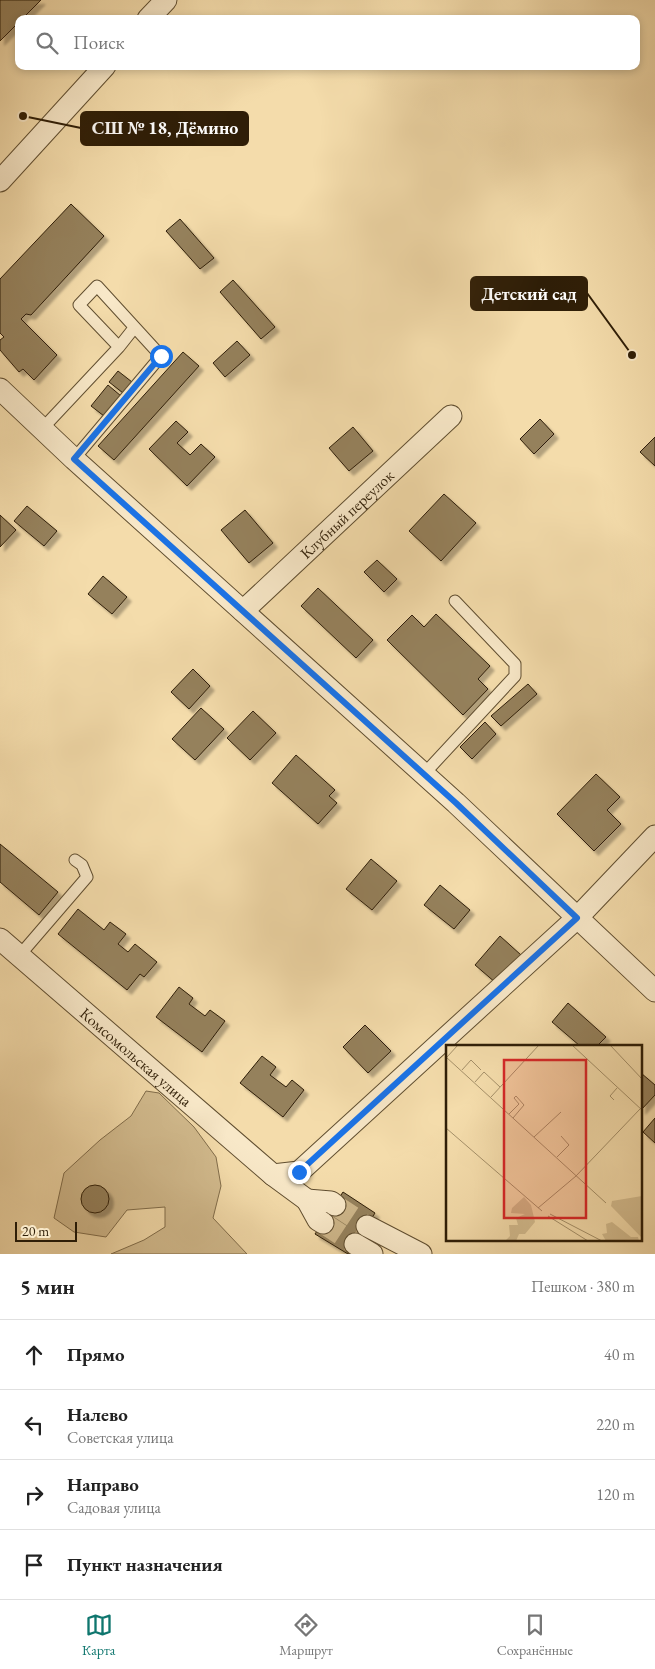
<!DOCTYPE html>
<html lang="ru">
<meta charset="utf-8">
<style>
:root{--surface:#fff;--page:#f6f6f6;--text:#222;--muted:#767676;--line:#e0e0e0;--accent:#0f766e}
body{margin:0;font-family:"EB Garamond",serif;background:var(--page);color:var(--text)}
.scale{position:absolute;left:15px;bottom:12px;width:62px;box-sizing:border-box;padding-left:5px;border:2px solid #2f1e07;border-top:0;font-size:14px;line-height:18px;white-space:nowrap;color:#2f1e07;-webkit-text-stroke:4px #f8e8c8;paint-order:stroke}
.stop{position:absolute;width:15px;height:15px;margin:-11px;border:4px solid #1a73e8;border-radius:50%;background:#fff}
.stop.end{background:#1a73e8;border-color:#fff;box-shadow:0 1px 5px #0008}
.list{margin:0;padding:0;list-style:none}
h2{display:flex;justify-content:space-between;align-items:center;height:65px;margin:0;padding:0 20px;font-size:21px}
h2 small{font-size:16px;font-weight:400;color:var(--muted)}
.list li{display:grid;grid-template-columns:32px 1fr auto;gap:15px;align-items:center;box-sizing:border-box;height:70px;padding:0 20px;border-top:1px solid var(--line)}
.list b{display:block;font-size:19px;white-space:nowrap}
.list p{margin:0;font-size:16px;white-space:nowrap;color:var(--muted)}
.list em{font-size:16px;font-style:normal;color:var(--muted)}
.icon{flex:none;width:28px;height:28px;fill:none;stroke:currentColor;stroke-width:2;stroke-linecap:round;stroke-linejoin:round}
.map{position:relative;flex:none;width:655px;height:1254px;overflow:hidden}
.search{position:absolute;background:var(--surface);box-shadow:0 2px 8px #0003;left:15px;right:15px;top:15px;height:55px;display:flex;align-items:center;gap:12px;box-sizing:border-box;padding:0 18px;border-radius:10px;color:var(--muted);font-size:19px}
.sheet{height:345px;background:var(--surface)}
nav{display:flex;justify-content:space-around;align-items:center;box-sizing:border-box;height:70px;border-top:1px solid var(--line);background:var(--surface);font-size:14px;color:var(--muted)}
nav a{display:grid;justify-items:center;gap:2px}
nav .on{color:var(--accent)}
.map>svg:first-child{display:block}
.green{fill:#d3bc8f;stroke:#816d4b}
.building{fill:#95815c;stroke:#2f1e07;filter:url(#shadow)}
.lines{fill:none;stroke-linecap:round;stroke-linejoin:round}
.minor-tunnel{stroke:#cdb68a;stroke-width:21;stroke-dasharray:21 11;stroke-linecap:butt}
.service-casing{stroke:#604e30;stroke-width:13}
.minor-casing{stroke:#604e30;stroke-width:23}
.service{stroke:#f8e8c8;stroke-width:11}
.minor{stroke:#f8e8c8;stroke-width:21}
.route{stroke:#1a73e8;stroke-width:6}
.labels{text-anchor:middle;stroke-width:4.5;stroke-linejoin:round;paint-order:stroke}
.street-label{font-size:16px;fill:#2f1e07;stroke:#f8e8c8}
.inset-road{fill:none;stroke:#a59069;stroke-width:1}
.view{fill:#d62828;fill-opacity:0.15;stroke:#d62828;stroke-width:2.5}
.inset-edge{fill:none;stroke:#2f1e07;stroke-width:2.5}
.leader{fill:none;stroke:#2f1e07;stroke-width:2}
.callout-dot{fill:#2f1e07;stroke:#f8e8c8;stroke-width:2}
.callout{fill:#2f1e07;stroke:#2f1e07;stroke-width:2}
.callout-label{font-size:18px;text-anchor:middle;font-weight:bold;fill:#fff}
</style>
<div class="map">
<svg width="655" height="1254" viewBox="0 0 655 1254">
<defs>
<filter id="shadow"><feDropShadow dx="4.5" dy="4.5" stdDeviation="1" flood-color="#0004"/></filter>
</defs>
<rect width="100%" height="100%" fill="#f4dcab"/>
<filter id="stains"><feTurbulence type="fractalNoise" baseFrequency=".004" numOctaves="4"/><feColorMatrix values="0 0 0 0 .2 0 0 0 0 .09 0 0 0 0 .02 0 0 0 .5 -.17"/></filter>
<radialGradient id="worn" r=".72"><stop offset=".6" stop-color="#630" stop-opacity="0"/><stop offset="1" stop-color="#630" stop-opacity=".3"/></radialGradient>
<path class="green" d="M146,1091l13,2 35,34 22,30 5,29 -8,32 34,36h-136l33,-14 21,-13v-20l-38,3 -21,27 -32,-5 -20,-14 10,-45 36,-33 31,-24z"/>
<path class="building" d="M0,0h41l-19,19h-3v3l-19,19z
M71,204l33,32 -73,79 -5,-1 -5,5 36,36 -23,25 -11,-11 -4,3 -19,-22v-10l4,-3 -4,-4v-54z
M180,219l34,39 -14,11 -34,-38z
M233,280l42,47 -14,12 -41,-47z
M237,341l13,14 -25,22 -12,-14z
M183,352l16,14 -85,94 -16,-14z
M118,371l14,11 -9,11 -14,-11z
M108,385l13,11 -17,20 -13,-10z
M540,419l14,15 -20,20 -14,-15z
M176,421l12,11 -11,11 13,12 11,-11 14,13 -28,29 -38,-37z
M353,427l20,24 -24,20 -20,-23z
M655,437v29l-15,-14z
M444,494l32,29 -35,38 -32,-30z
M27,506l30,25 -13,15 -30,-25z
M245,510l28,33 -24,20 -28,-33z
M0,515l16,15 -16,17z
M377,560l20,19 -13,13 -20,-20z
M103,576l24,21 -15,17 -24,-20z
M318,588l55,52 -17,18 -55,-52z
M436,614l54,52 -12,13 10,10 -25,26 -76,-75 25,-25 12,12z
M193,669l17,17 -21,23 -18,-17z
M528,684l9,10 -36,32 -10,-10z
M201,708l23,21 -29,31 -23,-21z
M253,711l23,22 -26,27 -23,-22z
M485,722l11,12 -24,25 -12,-12z
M296,755l39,35 -6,6 8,7 -19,21 -46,-41z
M596,774l24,23 -13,13 14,14 -27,27 -37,-37z
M0,844l58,48 -19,23 -39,-33z
M371,859l26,22 -25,29 -26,-21z
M440,885l30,25 -16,19 -30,-24z
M78,909l26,21 6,-8 16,12 -8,10 10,8 7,-8 22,18 -13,15 -4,-3 -13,16 -69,-56z
M500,936l21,19 -25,28 -21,-18z
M179,987l14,11 -4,6 16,12 5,-6 15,11 -23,31 -46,-35z
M568,1003l38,34 -9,9h-17l-28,-24z
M365,1025l26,26 -23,22 -25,-26z
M262,1056l14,11 -6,8 16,12 6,-7 12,10 -21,27 -43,-34z
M641,1073l14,12v10l-14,15z
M655,1118v25l-12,-11z
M81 1199a14 14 0 1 1 28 0a14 14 0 1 1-28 0Z
M343,1192l32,21 -27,41 -33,-20z"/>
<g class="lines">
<path class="minor-tunnel" d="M335,1205l32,21
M323,1223l32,21"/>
<g class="service-casing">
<path id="service" d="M119,347l15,-19
M42,429l77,-82 -40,-42 18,-19 64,70 -87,103
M424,774l91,-98v-12l-60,-63
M19,956l68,-79 -5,-12 -7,-5"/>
</g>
<g class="minor-casing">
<g id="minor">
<path d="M148,19l18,-19"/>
<path d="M0,181l105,-115"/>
<path d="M0,389l74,70 382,344 199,188"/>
<path id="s1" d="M243,611l208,-195"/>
<path id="s2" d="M0,939l273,236 34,25"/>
<path d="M273,1175l26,-3 278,-254 78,-82"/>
<path d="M323,1223l-5,-3 -11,-20 24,2 4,3"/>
<path d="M367,1226l54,28"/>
<path d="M355,1244l17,10"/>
</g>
</g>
<use href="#service" class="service"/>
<use href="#minor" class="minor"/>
</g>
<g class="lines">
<path class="route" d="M161,356l-87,103 382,344 121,115 -278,254"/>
</g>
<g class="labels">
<g class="street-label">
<text dy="6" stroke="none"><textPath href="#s1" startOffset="142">Клубный переулок</textPath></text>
<text dy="6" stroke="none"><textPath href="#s2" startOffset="180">Комсомольская улица</textPath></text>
</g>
</g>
<g transform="translate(446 1045)">
<rect width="196" height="196" fill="#f4dcab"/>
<path d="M196,151h1l-1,42 -31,-32 1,-5zM78,152l7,8 4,17 -10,12h-6l-3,7h-11l5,-5 -1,-11h9l-2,-7 9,-4 -14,-1 1,-5zM166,177l19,15h7l1,4h-33l-4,-7 5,-1 -1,-9z" fill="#d3bc8f"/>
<path class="inset-road" d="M126,0l71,66M164,0l33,35M0,12l160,146M1,12l11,-12M16,25l9,-10 10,10M29,37l9,-10 16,15M45,52l48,-52M168,55l-4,-4 7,-8M63,69l10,-10 -5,-6 2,-2 8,9 -11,13M0,83l96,83M88,92l27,-25M111,112l12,-12 -8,-9M92,163l38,-32 64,-67M104,169l52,27M102,171l40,25"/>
<path class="view" d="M58,15h82v158h-82z"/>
<rect width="196" height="196" class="inset-edge"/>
</g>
<path class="leader" d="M23 116L81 128M632 355L587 293"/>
<g class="callout-dot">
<circle cx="23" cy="116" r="5"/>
<circle cx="632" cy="355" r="5"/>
</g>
<g class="callout">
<rect x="81" y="112" width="167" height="33" rx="5"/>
<rect x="471" y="277" width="116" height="33" rx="5"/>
</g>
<g class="callout-label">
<text x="165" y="134">СШ № 18, Дёмино</text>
<text x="529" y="300">Детский сад</text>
</g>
<rect width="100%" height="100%" filter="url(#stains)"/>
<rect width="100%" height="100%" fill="url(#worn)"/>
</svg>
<div class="scale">20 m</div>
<div class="stop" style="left:161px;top:356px"></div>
<div class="stop end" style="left:299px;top:1172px"></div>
<div class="search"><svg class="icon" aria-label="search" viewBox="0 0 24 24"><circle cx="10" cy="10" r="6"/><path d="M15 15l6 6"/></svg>Поиск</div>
</div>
<section class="sheet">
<h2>5 мин<small>Пешком · 380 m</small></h2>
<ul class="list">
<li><svg class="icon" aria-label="ahead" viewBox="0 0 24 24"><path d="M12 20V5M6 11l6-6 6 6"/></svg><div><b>Прямо</b></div><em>40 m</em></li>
<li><svg class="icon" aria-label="left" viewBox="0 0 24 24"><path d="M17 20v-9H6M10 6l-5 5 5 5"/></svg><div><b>Налево</b><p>Советская улица</p></div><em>220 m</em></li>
<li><svg class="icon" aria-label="right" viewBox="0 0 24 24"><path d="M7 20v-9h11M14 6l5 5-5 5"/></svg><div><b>Направо</b><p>Садовая улица</p></div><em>120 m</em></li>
<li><svg class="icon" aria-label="arrive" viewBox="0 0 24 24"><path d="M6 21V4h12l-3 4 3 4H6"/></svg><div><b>Пункт назначения</b></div></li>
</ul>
</section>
<nav>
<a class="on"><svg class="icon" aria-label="map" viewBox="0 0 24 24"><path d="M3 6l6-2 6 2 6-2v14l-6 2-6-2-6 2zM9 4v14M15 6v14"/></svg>Карта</a>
<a><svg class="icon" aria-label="directions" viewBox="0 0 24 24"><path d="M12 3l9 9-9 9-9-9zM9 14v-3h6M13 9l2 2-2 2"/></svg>Маршрут</a>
<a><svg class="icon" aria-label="saved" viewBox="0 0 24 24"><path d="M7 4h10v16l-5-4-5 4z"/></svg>Сохранённые</a>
</nav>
